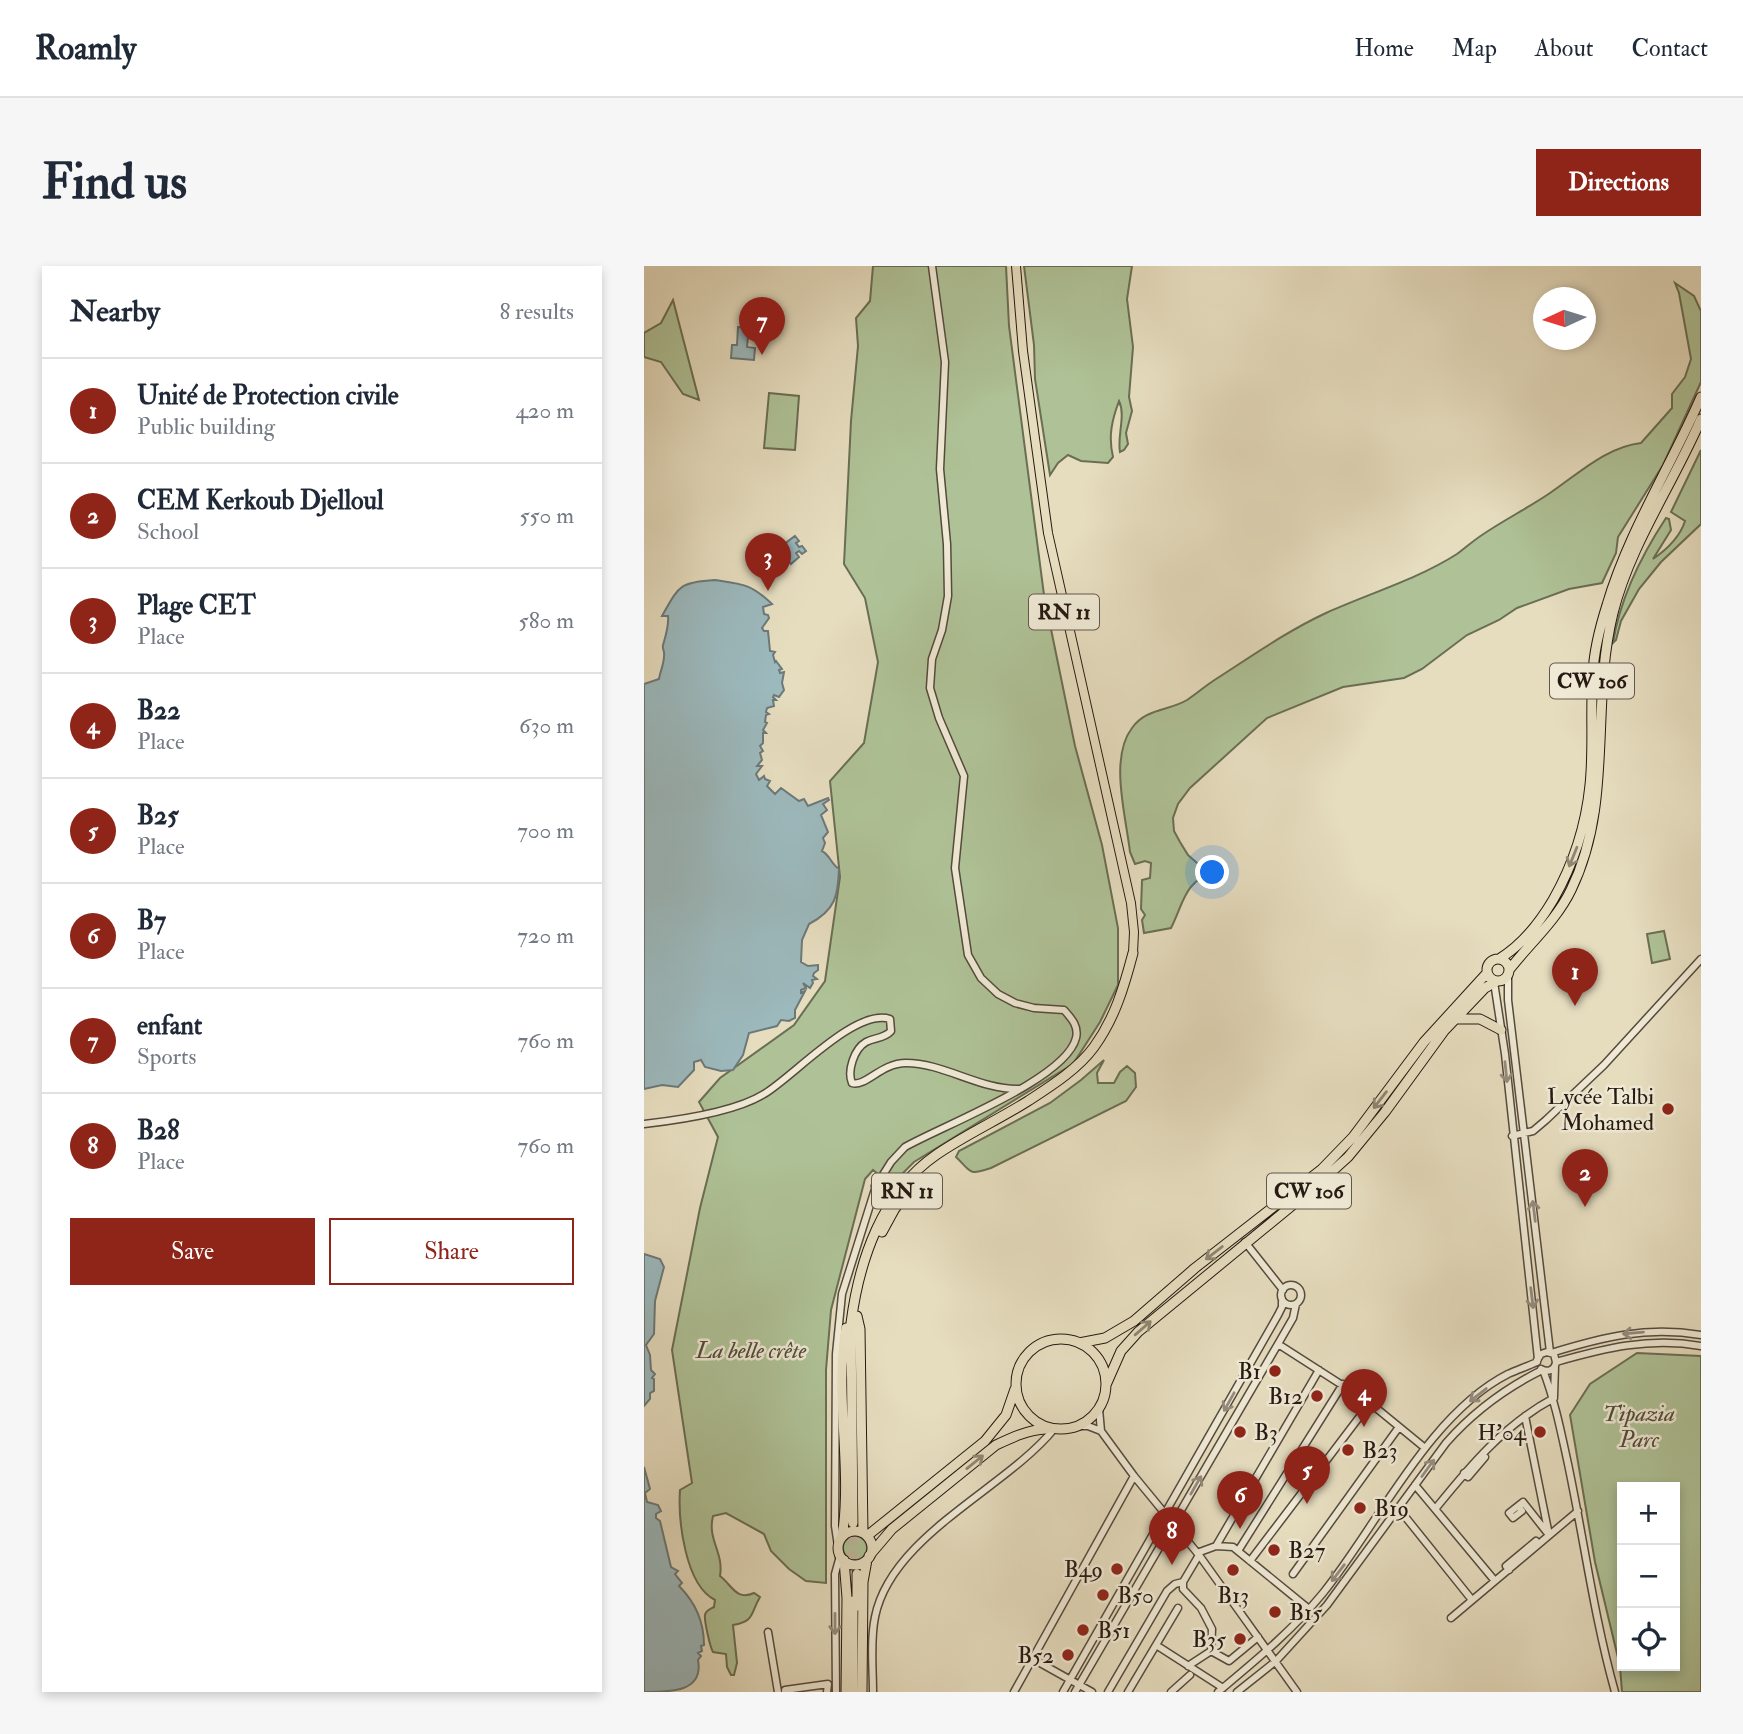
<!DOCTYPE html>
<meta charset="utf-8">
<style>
:root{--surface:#fff;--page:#f6f6f7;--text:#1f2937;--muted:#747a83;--line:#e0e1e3;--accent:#8f2418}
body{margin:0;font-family:"IM FELL Double Pica",serif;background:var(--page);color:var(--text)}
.controls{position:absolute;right:21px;bottom:21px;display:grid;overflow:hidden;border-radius:0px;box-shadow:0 4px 10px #0003}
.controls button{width:63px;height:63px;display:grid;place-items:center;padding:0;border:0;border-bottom:2px solid var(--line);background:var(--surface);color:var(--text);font:35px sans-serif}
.compass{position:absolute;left:889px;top:21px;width:63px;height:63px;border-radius:50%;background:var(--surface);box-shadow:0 4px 10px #0003;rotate:266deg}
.you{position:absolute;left:569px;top:607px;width:24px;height:24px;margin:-18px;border:5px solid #fff;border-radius:50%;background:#1a73e8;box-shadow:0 0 0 10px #1a73e833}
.badge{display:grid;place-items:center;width:46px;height:46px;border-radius:50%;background:var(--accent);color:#fff;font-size:23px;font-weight:700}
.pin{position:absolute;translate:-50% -58px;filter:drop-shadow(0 2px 4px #0008)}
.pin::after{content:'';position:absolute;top:37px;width:24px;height:21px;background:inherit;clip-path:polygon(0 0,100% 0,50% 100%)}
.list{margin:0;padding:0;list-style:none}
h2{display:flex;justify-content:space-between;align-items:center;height:91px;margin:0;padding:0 28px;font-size:30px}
h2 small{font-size:23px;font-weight:400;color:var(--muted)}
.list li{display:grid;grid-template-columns:46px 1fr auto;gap:21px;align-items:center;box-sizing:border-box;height:105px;padding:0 28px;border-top:2px solid var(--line)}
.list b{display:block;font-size:26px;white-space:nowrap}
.list p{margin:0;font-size:23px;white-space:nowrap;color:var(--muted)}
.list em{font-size:23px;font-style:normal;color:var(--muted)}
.actions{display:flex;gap:14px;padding:21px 28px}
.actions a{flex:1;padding:16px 0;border:2px solid var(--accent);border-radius:0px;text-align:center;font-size:24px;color:var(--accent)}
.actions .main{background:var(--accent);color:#fff}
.icon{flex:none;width:38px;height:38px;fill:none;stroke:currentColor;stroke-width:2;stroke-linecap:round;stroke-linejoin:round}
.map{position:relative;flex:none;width:1057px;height:1426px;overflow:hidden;border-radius:0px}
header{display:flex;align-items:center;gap:42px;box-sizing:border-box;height:98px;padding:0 35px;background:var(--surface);border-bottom:2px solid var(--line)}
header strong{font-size:33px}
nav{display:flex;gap:38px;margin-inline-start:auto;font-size:24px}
.intro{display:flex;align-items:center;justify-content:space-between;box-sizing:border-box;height:168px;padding:0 42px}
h1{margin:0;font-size:49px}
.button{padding:18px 32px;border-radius:0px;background:var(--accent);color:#fff;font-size:24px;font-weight:700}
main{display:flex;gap:42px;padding:0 42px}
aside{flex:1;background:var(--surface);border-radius:0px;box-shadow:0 4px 10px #0003}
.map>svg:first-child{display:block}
.green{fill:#afc297;stroke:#6a6e54;stroke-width:2;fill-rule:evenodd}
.water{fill:#9cb9bd;stroke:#6c7979;stroke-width:2}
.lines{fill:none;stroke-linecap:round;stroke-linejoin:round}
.highway-tunnel{stroke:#bfb69c;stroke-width:9;stroke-dasharray:9 4.5;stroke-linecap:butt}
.minor-casing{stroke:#554a3d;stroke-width:9}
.major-casing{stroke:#251912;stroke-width:10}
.highway-casing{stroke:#251912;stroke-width:11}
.minor{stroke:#efe9d5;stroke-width:6}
.major{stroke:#e6ddbf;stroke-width:8}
.highway{stroke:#e6ddbf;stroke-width:9}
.oneway{stroke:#8f8571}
.oneway2{stroke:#948b7d}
.poi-dot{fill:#8f2418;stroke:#efe9d5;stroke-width:2.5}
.labels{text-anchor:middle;stroke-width:5;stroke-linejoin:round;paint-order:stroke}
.shield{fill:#efe9d5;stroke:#62574c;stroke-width:2}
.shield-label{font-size:21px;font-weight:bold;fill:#251912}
.poi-label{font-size:23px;fill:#251912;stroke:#efe9d5;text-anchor:end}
.park-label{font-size:23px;font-style:italic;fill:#4e4c3a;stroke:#efe9d5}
</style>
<header>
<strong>Roamly</strong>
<nav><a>Home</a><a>Map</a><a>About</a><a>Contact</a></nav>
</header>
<div class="intro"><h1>Find us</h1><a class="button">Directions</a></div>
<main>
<aside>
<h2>Nearby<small>8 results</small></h2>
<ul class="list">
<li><span class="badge">1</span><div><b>Unité de Protection civile</b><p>Public building</p></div><em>420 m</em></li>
<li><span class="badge">2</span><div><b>CEM Kerkoub Djelloul</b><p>School</p></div><em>550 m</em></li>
<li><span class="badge">3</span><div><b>Plage CET</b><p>Place</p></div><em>580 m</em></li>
<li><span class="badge">4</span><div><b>B22</b><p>Place</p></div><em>630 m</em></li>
<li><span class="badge">5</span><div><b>B25</b><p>Place</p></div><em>700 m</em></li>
<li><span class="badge">6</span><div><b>B7</b><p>Place</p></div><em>720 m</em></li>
<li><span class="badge">7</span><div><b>enfant</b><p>Sports</p></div><em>760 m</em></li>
<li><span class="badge">8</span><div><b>B28</b><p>Place</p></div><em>760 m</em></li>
</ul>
<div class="actions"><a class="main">Save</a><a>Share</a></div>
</aside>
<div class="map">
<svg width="1057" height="1426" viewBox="0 0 1057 1426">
<rect width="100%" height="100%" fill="#e6ddbf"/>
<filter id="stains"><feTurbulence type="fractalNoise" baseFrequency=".00286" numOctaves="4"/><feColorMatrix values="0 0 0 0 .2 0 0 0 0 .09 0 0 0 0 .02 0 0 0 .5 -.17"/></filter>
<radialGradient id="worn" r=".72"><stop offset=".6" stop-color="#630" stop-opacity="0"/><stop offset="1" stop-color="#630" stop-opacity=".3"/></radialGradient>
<path class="green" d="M229,0h133l3,60 35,269 31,151 27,99 16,83v57l-18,37 -27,42 -159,98 -23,23 -18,-15 -8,9 -34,131 -5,60v213l-20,-2 -17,-12 -18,-18 -7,-17 -38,-21 -13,3c-6,24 11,36 7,60 12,9 16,25 34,17l6,4c-10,17 -5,24 -27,28l4,38 -3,12h-3l-4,-8 -1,-13 -13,-2c-3,-5 -9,-32 -8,-37 1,-5 5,-6 9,-8l1,-7c-30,-15 -37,-80 -35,-110l12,-7 -20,-133 28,-142 18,-71 -19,-35 21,-24 74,-53 31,-44 15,-104 -10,-96 34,-38 14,-81 -13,-64 -21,-34 7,-143 7,-75 -2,-28 14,-17z
M380,0h108l-5,33 6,48 -4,50 3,14 -6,22 2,11 -4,6 -4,2c-3,-17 6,-36 -1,-51 -7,19 -11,35 -6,56l-5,6 -27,-2 -13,-6 -10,8 -8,12 -15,-96 -1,-34z
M1031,17l19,13 7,15v71l-38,83 -45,72 -2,16 -14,30 -33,6 -52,19 -18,12 -32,15 -45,34 -18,9 -61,9 -76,31 -77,70 -12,16 -5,14 1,13 6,11 8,13 9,8 18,8c-31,11 -31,31 -44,57l-27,5 -2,-13 3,-5 -4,-6 1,-29 8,-2 1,-15 -6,-2 -10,3 -5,-12c-4,-36 -21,-94 2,-124 14,-20 37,-17 55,-28 9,-6 17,-13 26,-19 36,-23 74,-50 113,-68 44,-20 90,-33 131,-59 8,-6 16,-13 25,-19 22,-15 46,-27 68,-42 28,-19 56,-46 91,-50l31,-35v-14l13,-17 6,-18 -12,-66z
M29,34l26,100 -16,-6 -22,-32 -17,-5v-24l17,-10z
M125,127l30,3 -4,54 -31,-2z
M1057,184v74l-40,38 -22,27 -18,32 -5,19 -3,3c7,-45 28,-87 53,-125l3,1 2,11 -18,29c13,-9 27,-22 32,-38l-14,-9z
M1020,665l6,28 -18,4 -5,-29z
M460,794l-7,13 1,10h16l6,-11 7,-6 8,7 1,14 -10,14 -135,67c-24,8 -19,4 -35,-11l3,-6 91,-48 31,-23z
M993,1087l64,3v336h-79l-2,-26 -25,-104 -25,-147 20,-31zM978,1221h53v179h-53z
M199 1282a12 12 0 1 1 24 0a12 12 0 1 1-24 0Z"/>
<path class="water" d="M94,61l11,1 -2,19 8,1 -1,12 -23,-2 1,-13h5z
M151,270l4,5 -3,2 3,4 3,-1 4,5 -4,3 -3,-3 -3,2 3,4 -8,7 -12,-16z
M71,314c28,4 36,4 57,24l-9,3 1,7 4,1 1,3 -7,10 2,3h4l2,20 5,1 -2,3 2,7 1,-1 6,8 -3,1 1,3 4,-1 -2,11 2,7 -5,7 -5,-2 -1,2 3,3h-3l1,6 -7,2 -1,4 3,2 -3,1 -1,7 2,1 -4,7 3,3h-3v10l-3,3 3,5 -3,2 2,7 -5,6h5l-6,8 3,6 5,-4 1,3 5,2 -3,5 8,8 6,-6 18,13 5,-2 4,7 20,-8 1,2 -6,4 4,6 -6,5 7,17 -5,6 2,5 -3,8c8,4 9,13 17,18 -1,26 -3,41 -30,55l-7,16 -1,22 7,4 10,-1v5l-4,3 -1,3 4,3 -5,1 1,3 -3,5 -7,-5 3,5 -5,2v3l4,-2 -10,19v8l-6,3 -8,-1 -4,6 -28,7 -6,22 -10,15 -12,1 -16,-4 -4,-7 -7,2v8l-16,17 -16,-2 -18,4v-405l15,-5c1,-7 5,-15 5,-23 1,-5 -2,-7 -1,-11 3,-10 6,-19 5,-29h-6c17,-30 17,-34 53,-36z
M0,988l16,5 4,8 -9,34 -1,33 -8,11 4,10 1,15 4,4 -3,4 2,1v12l-4,2v6l-6,7z
M0,1201l6,22 -5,4 2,9 11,3 3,6 -5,3v4l4,3 11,46 7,4 -3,3 7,9 -3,3c16,16 25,37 25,59l-3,1 1,5 -4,2 3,3 -3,4c6,32 -27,32 -54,32z"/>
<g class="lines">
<path class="highway-tunnel" d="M209,1257v51"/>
<g class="minor-casing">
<path id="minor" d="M864,709v25l42,352
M850,716l11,72 33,305
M0,858c35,-4 91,-12 120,-30 29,-17 91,-86 126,-75l1,12c-7,8 -16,6 -25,11 -12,7 -19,29 -14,41 14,4 29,-20 54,-20 38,0 74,27 113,26
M868,870l21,-5 13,-11 58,-55 97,-106
M601,976l38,48
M637 1029a10 10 0 1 1 20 0a10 10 0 1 1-20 0Z
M634,1078l92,59 55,45
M907,1087c52,-16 95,-27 150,-18
M893,1094l4,-6 6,-2 7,2 2,8
M897,1103c7,4 14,1 15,-7 49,-14 94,-25 145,-16
M899,1104c12,31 18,62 25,94 16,76 26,153 47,228
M910,1130l1,-30
M455,1143l2,22 33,45 65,79 98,137
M435,1160h9l13,5
M820,1207l4,4 17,-20
M771,1219l80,96
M874,1240l4,5 -9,7 -4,-5 14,-11 26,33 -24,-119
M792,1242c34,-42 69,-84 118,-110
M759,1248l69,86
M194,1280l-3,-20 1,-172 6,-60 34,-108 15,-24 14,-15c39,-22 161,-68 171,-109 3,-12 -5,-20 -12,-28l-30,-2 -19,-5 -17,-9 -17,-16 -13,-23 -13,-87 9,-92 -25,-58 -9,-30 2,-29 10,-29 6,-34 -1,-52 -7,-75 5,-107 -13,-96
M572,1280l103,-176
M594,1285l105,-167
M553,1287l19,-7 17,1 76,62
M555,1289l-16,27v7l18,19 11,21 -1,22
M606,1295l120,-158
M865,1304l-3,-4 30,-25 3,3
M649,1308l106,-147
M807,1352l127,-107
M124,1366l10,60
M512,1379l67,43
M567,1385l18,10 29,-24
M389,1393l59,33
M544,1400l23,-15
M141,1426v-2l43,-6 -1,8
M192,1426l-1,-118 5,-18
M229,1426c0,-24 -3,-51 2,-75 16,-81 130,-128 179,-188
M370,1426l120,-216
M419,1426l215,-377 4,-8v-8
M431,1426l203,-348 15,-26 3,-14
M464,1426l59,-101 8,-7 8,-2
M484,1426l50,-84
M527,1426l19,-17
M574,1426c37,-31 74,-61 105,-99 54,-67 106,-179 185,-219 9,-4 20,-8 29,-12
M593,1426l39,-31 51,-56 119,-162c28,-32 58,-54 96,-73"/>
</g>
<g class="major-casing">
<path id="major" d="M372,0l7,85 25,182 83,370 3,29 -1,21"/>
</g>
<g class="highway-casing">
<path id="highway" d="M843 704a11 11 0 1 1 22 0a11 11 0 1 1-22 0Z
M855,693c23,-14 41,-37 54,-59 20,-35 33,-75 37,-115 4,-38 0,-75 3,-112 1,-23 7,-46 14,-68 21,-72 64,-139 94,-208
M865,704c20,-26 47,-49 62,-80 43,-88 19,-184 42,-277 17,-68 60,-129 88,-194
M812,753h24l21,11
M234,917l11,5 16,-5
M232,920l13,18v4
M238,966l12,-22 22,-31
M213,1050l3,13 3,204
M372 1118a45 45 0 1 1 90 0a45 45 0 1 1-90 0Z
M435,1077l26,-5 29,-17 61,-53 127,-99 31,-32 71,-95 63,-69
M462,1119l15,-34 17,-19 179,-147 31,-28 37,-45 59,-81 41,-43 12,-7
M209,1257l-2,-200c8,-62 31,-131 85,-168 29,-20 62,-35 92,-54 23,-15 50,-32 66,-54 21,-29 30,-60 39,-94
M194 1282a17 17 0 1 1 34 0a17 17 0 1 1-34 0Z
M223,1270l118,-95 21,-26 9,-26
M198,1271c11,-67 -8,-143 4,-209
M225,1290l23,-27 104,-84c17,-8 32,-15 50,-16
M200,1294l3,38 -1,94
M213,1340v-32
M209,1426v-91
M218,1426l1,-110 4,-22"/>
</g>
<use href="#minor" class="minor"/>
<use href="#major" class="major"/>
<use href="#highway" class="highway"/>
</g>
<defs><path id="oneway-shaft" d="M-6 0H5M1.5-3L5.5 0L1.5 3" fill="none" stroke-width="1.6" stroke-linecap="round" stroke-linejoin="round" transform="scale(1.75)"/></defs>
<g class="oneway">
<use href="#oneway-shaft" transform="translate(929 591) rotate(112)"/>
<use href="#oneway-shaft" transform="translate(736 834) rotate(128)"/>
<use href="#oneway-shaft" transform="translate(570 987) rotate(142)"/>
<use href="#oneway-shaft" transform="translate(499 1062) rotate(-41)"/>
<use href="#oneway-shaft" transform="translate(331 1196) rotate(-39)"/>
</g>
<g class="oneway2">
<use href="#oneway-shaft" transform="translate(862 806) rotate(84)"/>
<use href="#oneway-shaft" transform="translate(890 945) rotate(-97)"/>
<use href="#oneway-shaft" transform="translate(888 1032) rotate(83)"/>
<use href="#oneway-shaft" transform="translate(989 1067) rotate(175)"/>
<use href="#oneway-shaft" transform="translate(834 1129) rotate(142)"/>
<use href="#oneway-shaft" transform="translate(585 1136) rotate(119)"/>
<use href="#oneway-shaft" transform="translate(784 1202) rotate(-54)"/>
<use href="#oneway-shaft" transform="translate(552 1219) rotate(-60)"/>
<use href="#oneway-shaft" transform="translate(694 1307) rotate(127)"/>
<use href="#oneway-shaft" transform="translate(191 1358) rotate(90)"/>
</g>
<g class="poi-dot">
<circle cx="1024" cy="843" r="7"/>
<circle cx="631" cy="1105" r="7"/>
<circle cx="673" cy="1130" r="7"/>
<circle cx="596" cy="1166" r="7"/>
<circle cx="896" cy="1166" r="7"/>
<circle cx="704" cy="1184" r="7"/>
<circle cx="716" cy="1242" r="7"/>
<circle cx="630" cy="1284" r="7"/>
<circle cx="473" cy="1303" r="7"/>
<circle cx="589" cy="1304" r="7"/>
<circle cx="459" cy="1329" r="7"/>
<circle cx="631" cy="1346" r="7"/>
<circle cx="439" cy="1364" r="7"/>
<circle cx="596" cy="1373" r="7"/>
<circle cx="424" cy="1389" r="7"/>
</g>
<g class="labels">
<g class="shield">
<rect x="385" y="328.5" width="70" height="35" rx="5"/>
<rect x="906" y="397.5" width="84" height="35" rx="5"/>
<rect x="228" y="907.5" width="70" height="35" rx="5"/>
<rect x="623" y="907.5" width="84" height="35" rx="5"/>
</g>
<g class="shield-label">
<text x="420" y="353">RN 11</text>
<text x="948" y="422">CW 106</text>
<text x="263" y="932">RN 11</text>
<text x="665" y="932">CW 106</text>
</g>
<g class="poi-label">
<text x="1010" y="838">Lycée Talbi<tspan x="1010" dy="26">Mohamed</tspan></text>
<text x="617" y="1113">B1</text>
<text x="659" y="1138">B12</text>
<text x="610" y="1174" text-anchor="start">B3</text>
<text x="882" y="1174">H'04</text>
<text x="718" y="1192" text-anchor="start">B23</text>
<text x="730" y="1250" text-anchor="start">B19</text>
<text x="644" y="1292" text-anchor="start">B27</text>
<text x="459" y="1311">B49</text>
<text x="473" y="1337" text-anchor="start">B50</text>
<text x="589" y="1337" text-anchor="middle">B13</text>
<text x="645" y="1354" text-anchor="start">B15</text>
<text x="453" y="1372" text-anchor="start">B51</text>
<text x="582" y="1381">B35</text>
<text x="410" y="1397">B52</text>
</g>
<g class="park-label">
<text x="107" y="1092">La belle crête</text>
<text x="995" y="1155">Tipazia<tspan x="995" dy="26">Parc</tspan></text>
</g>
</g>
<rect width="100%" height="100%" filter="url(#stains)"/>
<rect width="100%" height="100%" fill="url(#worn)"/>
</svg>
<div class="controls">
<button>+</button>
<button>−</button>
<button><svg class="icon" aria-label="locate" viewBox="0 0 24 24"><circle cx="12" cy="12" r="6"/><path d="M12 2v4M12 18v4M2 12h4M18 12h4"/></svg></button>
</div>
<svg class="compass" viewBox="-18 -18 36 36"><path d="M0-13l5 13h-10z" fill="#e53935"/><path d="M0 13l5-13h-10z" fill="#747a83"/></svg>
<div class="you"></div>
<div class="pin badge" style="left:931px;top:740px">1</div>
<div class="pin badge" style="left:941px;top:941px">2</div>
<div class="pin badge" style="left:124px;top:325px">3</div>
<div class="pin badge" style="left:720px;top:1161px">4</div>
<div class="pin badge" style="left:663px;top:1238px">5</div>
<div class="pin badge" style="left:596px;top:1263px">6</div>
<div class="pin badge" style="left:118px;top:89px">7</div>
<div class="pin badge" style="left:528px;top:1299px">8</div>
</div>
</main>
